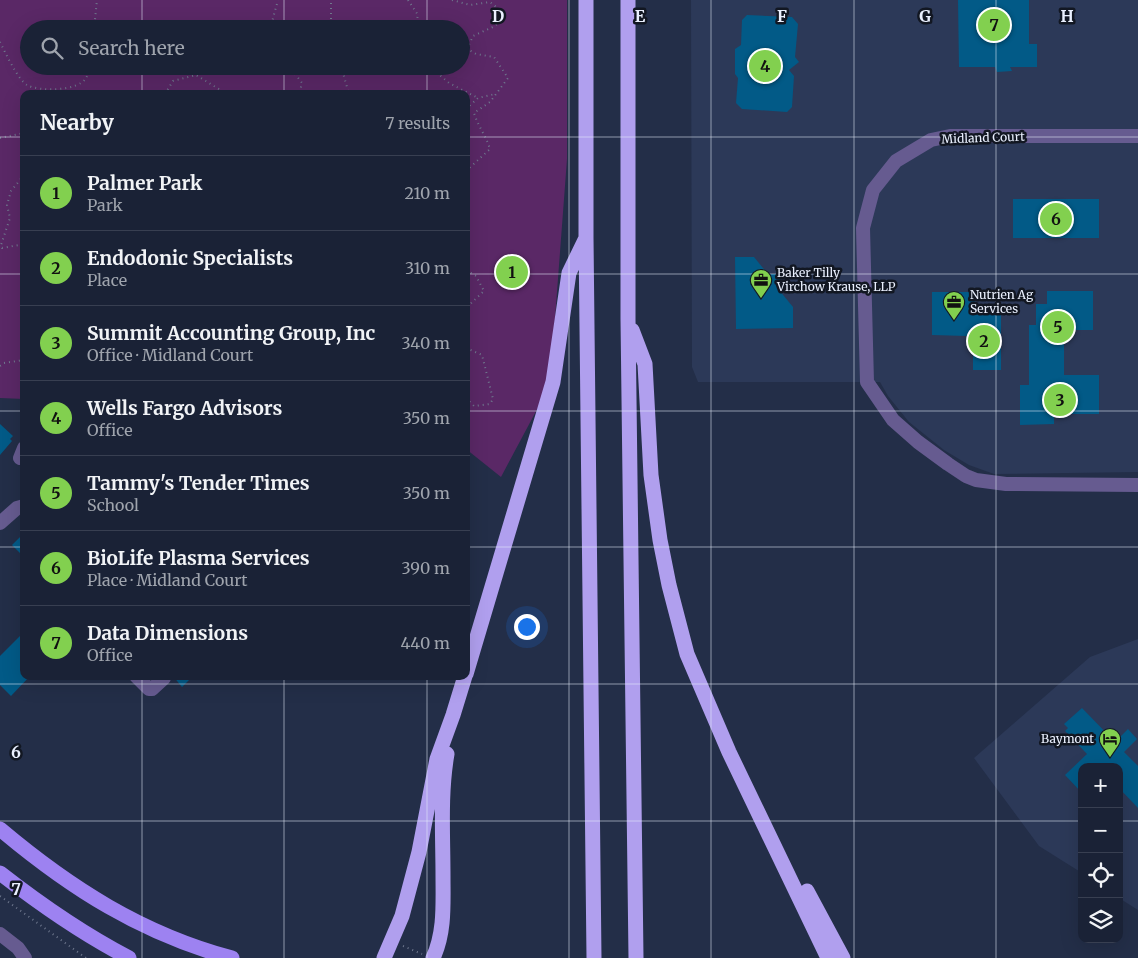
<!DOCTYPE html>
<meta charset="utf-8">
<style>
:root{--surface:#1a2236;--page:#232a3e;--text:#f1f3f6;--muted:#9fa4ad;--line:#383f51;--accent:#82d04f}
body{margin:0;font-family:Merriweather,serif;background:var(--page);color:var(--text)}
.controls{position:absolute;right:15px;bottom:15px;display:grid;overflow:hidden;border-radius:10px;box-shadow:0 5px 20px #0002}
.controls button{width:45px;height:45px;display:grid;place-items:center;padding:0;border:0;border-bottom:1px solid var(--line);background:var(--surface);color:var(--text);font:25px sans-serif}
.you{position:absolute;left:526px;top:626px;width:18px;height:18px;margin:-12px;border:4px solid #fff;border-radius:50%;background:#1a73e8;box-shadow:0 0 0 8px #1a73e833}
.badge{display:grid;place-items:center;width:32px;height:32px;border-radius:50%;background:var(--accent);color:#111;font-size:16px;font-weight:700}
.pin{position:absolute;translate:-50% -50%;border:2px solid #fff;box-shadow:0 1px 5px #0006}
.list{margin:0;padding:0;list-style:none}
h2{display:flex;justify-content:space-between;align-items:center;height:65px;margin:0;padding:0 20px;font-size:21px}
h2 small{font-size:16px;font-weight:400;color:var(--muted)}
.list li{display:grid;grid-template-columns:32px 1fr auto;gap:15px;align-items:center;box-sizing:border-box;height:75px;padding:0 20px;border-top:1px solid var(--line)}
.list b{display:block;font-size:19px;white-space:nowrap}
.list p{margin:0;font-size:16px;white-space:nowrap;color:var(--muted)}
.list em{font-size:16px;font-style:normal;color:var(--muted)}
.icon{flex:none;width:28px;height:28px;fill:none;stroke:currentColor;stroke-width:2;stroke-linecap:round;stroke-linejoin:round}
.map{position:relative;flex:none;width:1138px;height:958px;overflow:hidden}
.search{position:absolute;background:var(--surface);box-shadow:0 5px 20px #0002;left:20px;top:20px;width:450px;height:55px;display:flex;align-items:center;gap:12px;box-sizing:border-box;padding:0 18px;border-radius:28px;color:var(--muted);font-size:19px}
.panel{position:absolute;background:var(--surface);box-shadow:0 5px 20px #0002;left:20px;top:90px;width:450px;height:590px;border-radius:10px}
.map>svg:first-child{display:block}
.built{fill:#2c3958}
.green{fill:#5a2866;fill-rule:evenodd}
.building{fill:#025a87}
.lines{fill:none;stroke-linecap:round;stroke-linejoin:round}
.path{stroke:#6f788e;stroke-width:2;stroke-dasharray:1 4;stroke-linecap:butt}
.minor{stroke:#665b90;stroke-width:14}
.major{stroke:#9d82f1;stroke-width:15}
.highway{stroke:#b09fee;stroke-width:15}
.grid{fill:none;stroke:#eaf0fe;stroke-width:1;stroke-opacity:0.55}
.labels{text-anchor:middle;stroke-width:5;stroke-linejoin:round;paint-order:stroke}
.street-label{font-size:12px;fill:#eaf0fe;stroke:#121722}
.poi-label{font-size:12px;fill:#eaf0fe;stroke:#121722;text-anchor:start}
.grid-label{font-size:16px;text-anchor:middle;font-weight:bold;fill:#eaf0fe;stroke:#121722;stroke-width:5;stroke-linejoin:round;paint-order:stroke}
</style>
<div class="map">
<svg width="1138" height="958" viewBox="0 0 1138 958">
<rect width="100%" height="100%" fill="#232e48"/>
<path class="built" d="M691,0h447v472l-144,2 -25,-9 -25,-15 -35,-28 -21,-26 -8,-14h-182l-6,-15z
M1138,639v271l-19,-12v-131h-37v106l-43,-27 -65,-88 116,-101z"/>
<path class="green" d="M0,0h567v159l-17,226 -49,92 -35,-28v-355h-442v305l-24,-1zM29,29h432v37h-432z"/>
<path class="building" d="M958,0h71v44h8v23h-27l2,4 -15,1 -2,-5h-36z
M747,15l45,2 6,7 -3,33 4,5 -10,8 5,6 -2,31 -5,5 -45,-3 -6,-6 2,-25 -3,-4v-25l6,-4 1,-25z
M1013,199h86v39h-86z
M735,257h19l14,17h12l-1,16 14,17v21l-57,1z
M1047,291h46v39h-29v45h35v39h-45v10l-34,1v-40h9v-60h7v-21h11z
M932,292h43v14h26v64h-28v-23h-6v-11l-35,-1z
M0,424l13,12 -3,3 2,2 -12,14z
M24,533v24l-12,-12z
M24,632v44h6l-19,20 -11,-11v-29z
M173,676h20l-11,11z
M1082,708l33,34 13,-13 9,10 -13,13 14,14v42l-19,-20v-21h-37v26l-17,-18 22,-21 -22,-23 3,-3 -4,-4z"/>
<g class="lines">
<path class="path" d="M408,0l10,15 -3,14
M452,0l18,5 20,-3 11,9 3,5 -9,10 -22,10 -6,13 9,5 18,3 14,21 -18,24 -16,11c4,13 12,23 16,36l-24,22
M94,29l3,-29
M270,29l8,-29
M331,29v-29
M0,42c5,10 18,38 27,43 12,7 52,6 59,-7 2,-3 2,-8 3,-12
M289,66l13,17 -3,11
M341,66l8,28
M429,66l20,17 29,15
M165,94l8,-13 23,-6 26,16 16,3
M466,109l12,-11 17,-4
M0,138l24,-5
M24,175l-13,16 -4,14 3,13 -9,27 1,3 17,-3 5,-4
M466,272h3l7,4 8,15 -18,17
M466,348l16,7 11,44 -3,5 -16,2 -8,-8
M0,366l4,-3 20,-3
M0,896l86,62
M403,946l19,8"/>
<path class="minor" d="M1138,136h-188l-19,4 -35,21 -23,29 -10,38 4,154 26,38 25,22 30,22 18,12 10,4 30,4 132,1
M20,458l4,-10
M0,523l17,-15 7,-2
M136,676l13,13h3l12,-11
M0,934l18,14 7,10"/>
<path class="major" d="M0,829c70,59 142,105 232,129
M0,873c41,32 83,61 129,85"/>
<path class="highway" d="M586,0v237l8,721
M628,0v319l8,639
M632,330l13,34 6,111 9,65 9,45 18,69 42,98 99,206
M466,674l87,-292 16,-109 16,-33
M807,891l36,67
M384,958l18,-42 17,-64 18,-93 16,-44 12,-39
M433,958c12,-26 10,-54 10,-82 0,-41 -3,-82 4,-122"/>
</g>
<path class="grid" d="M142,0v29M284,0v29M427,0v29M569,0v958M711,0v958M854,0v958M996,0v958M142,66v28M284,66v28M427,66v28M0,137h24M466,137h672M0,274h24M466,274h672M0,411h24M466,411h672M0,547h24M466,547h672M142,676v282M284,676v282M427,676v282M0,684h1138M0,821h1082M1119,821h19"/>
<defs>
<g id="office-pin" transform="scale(1.125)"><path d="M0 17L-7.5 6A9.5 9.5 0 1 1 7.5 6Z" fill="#82d04f" stroke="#121722"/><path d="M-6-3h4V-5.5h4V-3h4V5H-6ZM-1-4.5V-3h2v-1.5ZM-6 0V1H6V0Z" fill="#111"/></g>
<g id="hotel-pin" transform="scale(1.125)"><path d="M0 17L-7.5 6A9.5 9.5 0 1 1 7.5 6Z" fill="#82d04f" stroke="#121722"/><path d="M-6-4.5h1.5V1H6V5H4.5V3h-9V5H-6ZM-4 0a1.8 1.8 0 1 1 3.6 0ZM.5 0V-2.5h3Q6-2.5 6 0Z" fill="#111"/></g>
</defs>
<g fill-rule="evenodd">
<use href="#office-pin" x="761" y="280"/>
<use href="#office-pin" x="954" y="302"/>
<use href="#hotel-pin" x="1110" y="739"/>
</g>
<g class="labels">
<g class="street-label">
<text transform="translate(983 138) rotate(-2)" y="4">Midland Court</text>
</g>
<g class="poi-label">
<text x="777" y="277">Baker Tilly<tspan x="777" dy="14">Virchow Krause, LLP</tspan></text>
<text x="970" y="299">Nutrien Ag<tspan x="970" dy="14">Services</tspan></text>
<text x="1094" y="743" text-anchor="end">Baymont</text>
</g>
</g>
<g class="grid-label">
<text x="498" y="22">D</text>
<text x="640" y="22">E</text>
<text x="782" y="22">F</text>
<text x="925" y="22">G</text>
<text x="1067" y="22">H</text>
<text x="16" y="758">6</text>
<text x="16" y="895">7</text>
</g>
</svg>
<div class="controls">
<button>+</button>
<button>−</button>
<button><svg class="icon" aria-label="locate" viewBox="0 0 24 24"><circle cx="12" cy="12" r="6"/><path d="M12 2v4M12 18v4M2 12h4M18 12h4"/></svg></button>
<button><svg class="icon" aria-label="layers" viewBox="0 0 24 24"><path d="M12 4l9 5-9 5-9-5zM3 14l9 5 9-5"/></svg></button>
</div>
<div class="you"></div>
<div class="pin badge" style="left:512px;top:272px">1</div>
<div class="pin badge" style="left:984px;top:341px">2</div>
<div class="pin badge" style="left:1060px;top:400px">3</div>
<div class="pin badge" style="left:765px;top:66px">4</div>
<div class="pin badge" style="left:1058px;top:327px">5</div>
<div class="pin badge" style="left:1056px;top:219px">6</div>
<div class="pin badge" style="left:994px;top:25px">7</div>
<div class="search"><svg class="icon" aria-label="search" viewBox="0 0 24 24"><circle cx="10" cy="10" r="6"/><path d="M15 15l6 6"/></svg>Search here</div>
<section class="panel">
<h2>Nearby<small>7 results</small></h2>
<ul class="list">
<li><span class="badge">1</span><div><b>Palmer Park</b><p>Park</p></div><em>210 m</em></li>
<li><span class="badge">2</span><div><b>Endodonic Specialists</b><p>Place</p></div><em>310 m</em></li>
<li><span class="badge">3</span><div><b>Summit Accounting Group, Inc</b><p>Office · Midland Court</p></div><em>340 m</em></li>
<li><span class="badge">4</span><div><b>Wells Fargo Advisors</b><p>Office</p></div><em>350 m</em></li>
<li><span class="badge">5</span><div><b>Tammy's Tender Times</b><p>School</p></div><em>350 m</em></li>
<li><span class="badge">6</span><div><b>BioLife Plasma Services</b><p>Place · Midland Court</p></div><em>390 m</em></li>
<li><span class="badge">7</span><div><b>Data Dimensions</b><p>Office</p></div><em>440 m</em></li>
</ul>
</section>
</div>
